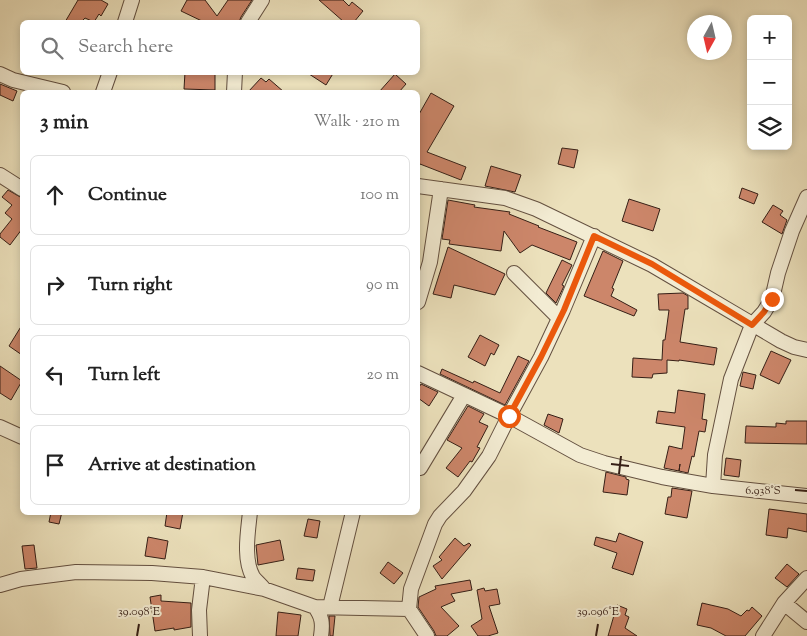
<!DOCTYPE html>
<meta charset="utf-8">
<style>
:root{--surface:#fff;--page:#f2f2f2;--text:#222;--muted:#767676;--line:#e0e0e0}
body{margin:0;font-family:"Sorts Mill Goudy",serif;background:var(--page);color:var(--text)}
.controls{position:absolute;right:15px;top:15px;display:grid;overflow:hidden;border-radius:8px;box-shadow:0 2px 8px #0003}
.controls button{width:45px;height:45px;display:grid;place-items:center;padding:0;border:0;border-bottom:1px solid var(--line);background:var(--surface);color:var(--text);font:25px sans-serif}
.compass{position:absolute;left:687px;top:15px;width:45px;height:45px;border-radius:50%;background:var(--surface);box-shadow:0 2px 8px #0003;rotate:188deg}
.stop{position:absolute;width:15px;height:15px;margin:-11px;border:4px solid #ea580c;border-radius:50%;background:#fff}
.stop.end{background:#ea580c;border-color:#fff;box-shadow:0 1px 5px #0008}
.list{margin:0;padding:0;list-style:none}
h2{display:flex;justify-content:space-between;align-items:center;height:65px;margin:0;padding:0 20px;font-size:21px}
h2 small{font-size:16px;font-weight:400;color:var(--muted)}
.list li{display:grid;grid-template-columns:32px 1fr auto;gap:15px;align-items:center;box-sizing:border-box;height:80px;margin:0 10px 10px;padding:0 10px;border:1px solid var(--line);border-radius:8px}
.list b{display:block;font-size:19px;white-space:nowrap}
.list em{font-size:16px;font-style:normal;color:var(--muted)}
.icon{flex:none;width:28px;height:28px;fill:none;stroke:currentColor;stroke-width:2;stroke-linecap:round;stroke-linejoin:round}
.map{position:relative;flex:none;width:807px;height:636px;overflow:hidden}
.search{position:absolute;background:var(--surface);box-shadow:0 2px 8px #0003;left:20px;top:20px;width:400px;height:55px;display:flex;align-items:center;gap:12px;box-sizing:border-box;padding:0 18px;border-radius:8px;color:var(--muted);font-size:19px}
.panel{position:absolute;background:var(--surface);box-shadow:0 2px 8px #0003;left:20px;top:90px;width:400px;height:425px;border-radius:8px}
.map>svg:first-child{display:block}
.building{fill:#cc866a;stroke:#361f16}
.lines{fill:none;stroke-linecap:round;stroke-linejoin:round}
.street-casing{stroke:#645040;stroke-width:16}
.street{stroke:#f3ecd3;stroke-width:14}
.route{stroke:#ea580c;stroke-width:6}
.ticks{fill:none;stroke:#361f16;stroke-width:2}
.ticks-label{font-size:12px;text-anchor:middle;fill:#361f16;stroke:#f3ecd3;stroke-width:4;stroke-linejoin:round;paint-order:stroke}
</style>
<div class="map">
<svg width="807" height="636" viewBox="0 0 807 636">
<rect width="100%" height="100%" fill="#ece1bc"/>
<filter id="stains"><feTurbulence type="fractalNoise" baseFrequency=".004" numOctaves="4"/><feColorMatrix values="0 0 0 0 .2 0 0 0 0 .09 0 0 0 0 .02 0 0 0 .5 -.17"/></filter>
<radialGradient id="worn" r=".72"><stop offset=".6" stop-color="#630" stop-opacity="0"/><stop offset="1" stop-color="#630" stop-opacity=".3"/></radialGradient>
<path class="building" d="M78,0h23l7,4 -7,12 -2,-2 -5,8 -9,-4 -4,4h-16z
M187,0h18l12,16 11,-16h24l-11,17 -2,5h-35l-23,-11z
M319,0h24l6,6 3,-4 11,9 -9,11h-10z
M185,72h30v18l-31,-1z
M306,72h28l-8,13z
M395,74l11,10 -7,8h-20z
M261,78l5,4 3,-3 15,13h-36z
M0,84l17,7 -4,10 -13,-6z
M431,93l23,13 -27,46 39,15 -5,13 -41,-16 -2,5v-53z
M562,148l16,2 -4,18 -16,-4z
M491,166l30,9 -6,17 -30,-6z
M742,188l16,6 -4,10 -15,-6z
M8,190l14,8v31l-12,16 -10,-8v-3l12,-15 -7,-6 7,-8 -10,-8z
M629,199l31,10 -7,22 -31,-10z
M448,200l27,5 -1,2 36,5 -1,2 30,12 -1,1 39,15 -7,18 -38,-15 -12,8 -16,-22 -3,20 -52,-7 1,-4 -8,-1z
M773,205l10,6 -3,4 7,5 -5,14 -20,-12z
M448,247l57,27 -10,21 -41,-10 -3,13 -18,-4z
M603,251l20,10 -11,27 2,1 -3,7 26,14 -3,6 -50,-20z
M562,260l10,5 -10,20 2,1 -8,17 -10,-10z
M683,293l5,3v13h-3l-5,33 37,6 -3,17 -35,-5v1l-12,-1v13l-14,1 -1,4 -20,-1 1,-19 29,2 1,-20h2l4,-30h-10l-1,-16z
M22,325v30l-13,-9z
M480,335l19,10 -5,10 -3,-2 -6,13 -17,-9z
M771,351l20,9 -12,24 -19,-9z
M518,356l11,5 -24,44 -65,-31 2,-5 31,14 1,-2 26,12z
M0,366l22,15 -11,19 -11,-7z
M743,372l13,3 -3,14 -13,-3z
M421,384l17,8 -9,14 -11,-8v-9z
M678,390l27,4 -3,25 5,1 -2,12 -6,-1 -5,26 -2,-1 -4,17 -9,-2 1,-7 -1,7 -15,-3 5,-22 13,3 3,-22 -29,-4 2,-12 17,2z
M468,406l16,8 -5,8 9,4 -11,21 3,1 -8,14 -2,-1 -12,16 -12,-9 16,-20 -15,-8z
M548,414l15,5 -4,14 -15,-8z
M786,421h21v23l-62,-1 1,-17 30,1v-4l10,1z
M726,458l15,2 -2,17 -15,-2z
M606,472l20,5v2l3,1 -2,15 -24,-3z
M672,488l20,3 -5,27 -22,-4 3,-17h3z
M769,509l38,5v18l-19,-4 -1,10 -21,-3z
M51,512h11l-3,12 -10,-2z
M167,512h16l-3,17 -15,-3z
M308,519l12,2 -3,17 -13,-2z
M619,533l24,9 -10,33 -21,-7 5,-15 -23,-8 2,-8 20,5z
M148,537l20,4 -3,18 -20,-3z
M455,538l9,8 5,-3 2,2 -29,34 -9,-13 9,-6 -3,-3z
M280,540l4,20 -26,5 -2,-20z
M34,545l3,23 -12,1 -3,-23z
M388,562l15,11 -9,11 -14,-11z
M787,564l12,10 -12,13 -12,-9z
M298,568l17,2 -2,11 -17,-2z
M470,580l2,10 -21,4 4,7 -14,6 18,19 -12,10h-11l-2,-5 -16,-24 1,-10 17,-8 -1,-3z
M484,588l1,3 12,-2 3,15 -11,2 9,27 -10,3h-10l-7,-10 11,-7 -5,-29z
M161,595v6l30,2v24l-17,3v-2l-19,3 -5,-34z
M702,603l26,6 13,7 6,-6 2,1 3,-4 10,9 -17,20h-19l-15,-8 -14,-3z
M617,605l10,4 -2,6 4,2 -4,11 12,8h-29z
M278,612l23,3 -3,21h-22z
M329,616h6l-2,20h-3z"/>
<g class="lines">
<g class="street-casing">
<path id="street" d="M125,22l7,-22
M248,22l14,-22
M0,74l13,6 50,12
M103,92l7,-20
M234,92l1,-20
M0,175l22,14
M418,186l87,12 31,11 116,56 129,76 13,6 13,3
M514,273l45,45
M418,302l12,-40 11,-73
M418,373l91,43 71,39 24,8 58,14 51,9 94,10
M0,427l22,10
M420,468l44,-73
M713,486l2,-31 16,-76 21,-54 12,-13 8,-13 6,-26 14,-42 15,-34
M250,512c-2,20 -7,47 3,65 3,4 8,8 11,12
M0,585l21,-6 55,-7 76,1 51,4 61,12 51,18 94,2 18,27
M784,603l23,19
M315,607c7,10 8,16 6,29
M330,607l23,-95
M409,609l2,-20 24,-65 5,-8 24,-25 25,-35 20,-40 32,-59 22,-47 31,-74
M200,636l-1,-26 4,-33
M763,636l21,-33 23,-25"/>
</g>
<use href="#street" class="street"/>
</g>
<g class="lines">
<path class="route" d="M509,416l32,-59 23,-47 30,-74 58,28 100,61 12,-13 8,-13"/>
</g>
<path class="ticks" d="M611,464l18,2M619,474l2,-18M795,490l12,1M137,636l2,-12M596,636l2,-12"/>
<g class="ticks-label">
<text x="763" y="494">6.938°S</text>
<text x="139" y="615">39.098°E</text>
<text x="598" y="615">39.096°E</text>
</g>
<rect width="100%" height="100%" filter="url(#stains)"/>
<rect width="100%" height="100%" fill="url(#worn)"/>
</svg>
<div class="controls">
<button>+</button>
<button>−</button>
<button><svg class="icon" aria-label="layers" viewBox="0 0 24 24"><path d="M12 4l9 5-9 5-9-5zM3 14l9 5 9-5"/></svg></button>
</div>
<svg class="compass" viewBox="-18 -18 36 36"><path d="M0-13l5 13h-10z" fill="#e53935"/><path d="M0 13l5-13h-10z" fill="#767676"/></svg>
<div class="stop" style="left:509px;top:416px"></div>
<div class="stop end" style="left:772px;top:299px"></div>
<div class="search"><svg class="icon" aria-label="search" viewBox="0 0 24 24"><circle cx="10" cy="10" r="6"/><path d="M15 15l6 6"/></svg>Search here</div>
<section class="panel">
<h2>3 min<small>Walk · 210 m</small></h2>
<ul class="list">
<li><svg class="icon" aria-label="ahead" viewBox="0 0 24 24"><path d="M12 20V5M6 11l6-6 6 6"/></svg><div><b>Continue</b></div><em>100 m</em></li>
<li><svg class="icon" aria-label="right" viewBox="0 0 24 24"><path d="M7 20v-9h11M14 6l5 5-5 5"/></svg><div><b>Turn right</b></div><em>90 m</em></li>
<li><svg class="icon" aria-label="left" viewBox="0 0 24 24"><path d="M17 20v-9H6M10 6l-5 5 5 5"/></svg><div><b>Turn left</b></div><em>20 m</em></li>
<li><svg class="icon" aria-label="arrive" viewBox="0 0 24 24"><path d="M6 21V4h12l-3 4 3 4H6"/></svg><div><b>Arrive at destination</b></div></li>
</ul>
</section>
</div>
